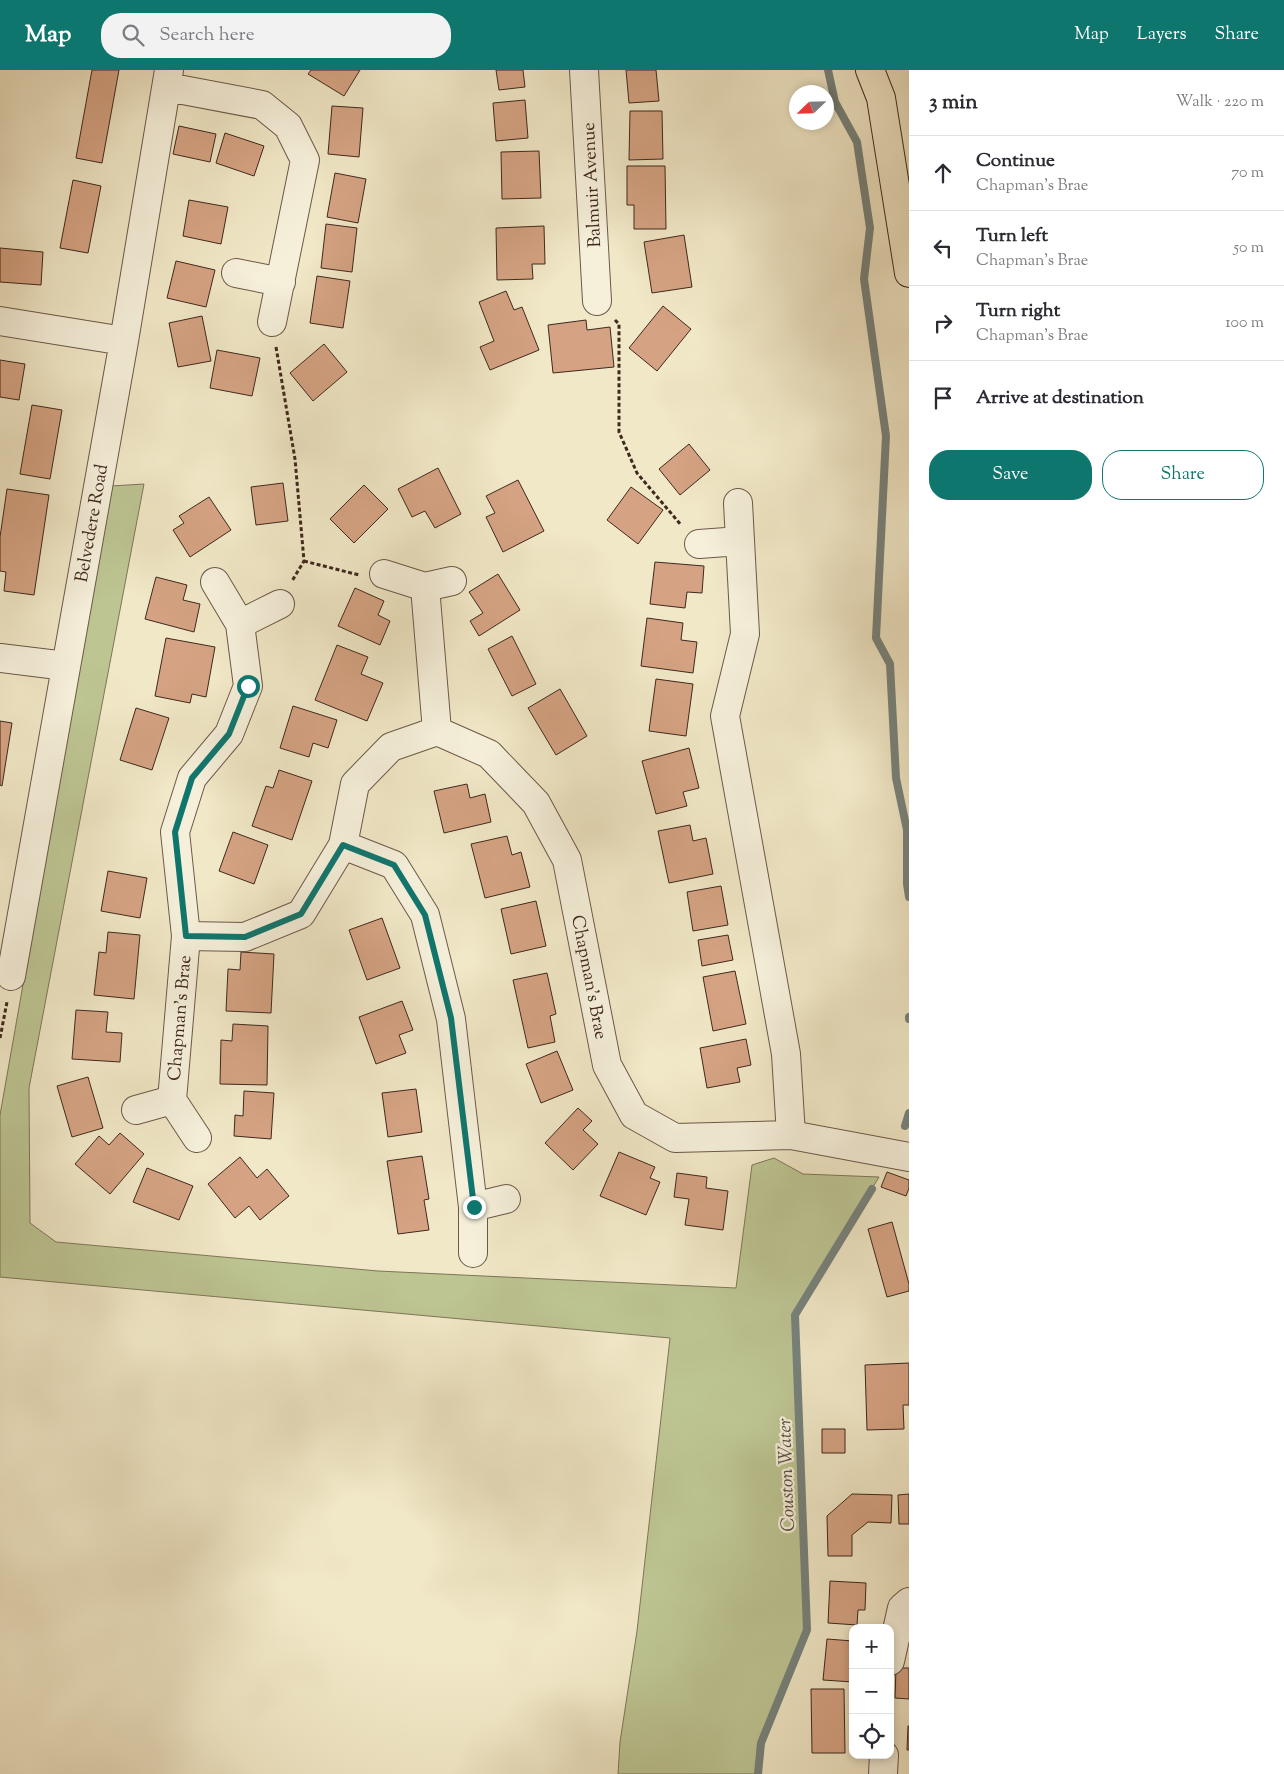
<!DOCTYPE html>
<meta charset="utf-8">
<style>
:root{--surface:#fff;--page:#f2f2f3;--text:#2b2b33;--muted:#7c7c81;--line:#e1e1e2;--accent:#0f766e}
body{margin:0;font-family:"Sorts Mill Goudy",serif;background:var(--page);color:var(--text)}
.controls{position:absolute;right:15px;bottom:15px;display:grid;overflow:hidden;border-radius:10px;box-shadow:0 2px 8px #0003}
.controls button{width:45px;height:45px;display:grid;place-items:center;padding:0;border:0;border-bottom:1px solid var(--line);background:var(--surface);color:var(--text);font:25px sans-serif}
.compass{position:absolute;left:789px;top:15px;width:45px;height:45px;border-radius:50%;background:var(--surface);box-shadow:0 2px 8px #0003;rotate:247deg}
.stop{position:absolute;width:15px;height:15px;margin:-11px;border:4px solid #0f766e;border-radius:50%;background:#fff}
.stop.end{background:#0f766e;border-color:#fff;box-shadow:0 1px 5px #0008}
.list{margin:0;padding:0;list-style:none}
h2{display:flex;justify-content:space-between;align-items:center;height:65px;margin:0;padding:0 20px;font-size:21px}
h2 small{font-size:16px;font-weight:400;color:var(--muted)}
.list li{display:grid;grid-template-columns:32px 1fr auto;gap:15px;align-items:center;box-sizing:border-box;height:75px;padding:0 20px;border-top:1px solid var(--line)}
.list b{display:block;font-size:19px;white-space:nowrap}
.list p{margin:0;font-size:16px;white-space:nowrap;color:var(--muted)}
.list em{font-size:16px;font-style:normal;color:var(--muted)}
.actions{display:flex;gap:10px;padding:15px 20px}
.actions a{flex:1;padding:11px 0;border:1px solid var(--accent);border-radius:20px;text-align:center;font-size:18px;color:var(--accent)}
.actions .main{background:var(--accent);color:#fff}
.icon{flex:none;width:28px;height:28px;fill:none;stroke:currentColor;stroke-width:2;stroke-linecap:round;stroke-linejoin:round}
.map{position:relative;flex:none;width:909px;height:1704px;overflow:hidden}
header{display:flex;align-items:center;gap:30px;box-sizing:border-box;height:70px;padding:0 25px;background:var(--accent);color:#fff}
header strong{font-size:24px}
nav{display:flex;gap:28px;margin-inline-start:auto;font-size:18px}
.search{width:350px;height:45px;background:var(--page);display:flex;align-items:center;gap:12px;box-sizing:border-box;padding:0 18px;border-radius:20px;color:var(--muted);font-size:19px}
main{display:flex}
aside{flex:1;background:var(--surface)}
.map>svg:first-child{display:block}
.green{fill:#bdc593;stroke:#7e7658}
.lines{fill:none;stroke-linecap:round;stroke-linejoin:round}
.stream{stroke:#77837d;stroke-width:8}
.building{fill:#d5a383;stroke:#3f281d}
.street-casing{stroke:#6c5848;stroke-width:30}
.primary-casing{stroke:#3f281d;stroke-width:30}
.path{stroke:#3f281d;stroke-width:3;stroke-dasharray:4 2.5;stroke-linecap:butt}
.street{stroke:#f6f0db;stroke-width:28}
.primary{stroke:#f1e8c7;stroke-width:28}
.route{stroke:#0f766e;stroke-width:6}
.labels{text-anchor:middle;stroke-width:4.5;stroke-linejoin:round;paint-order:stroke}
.street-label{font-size:18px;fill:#3f281d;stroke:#f6f0db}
.water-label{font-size:19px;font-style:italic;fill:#564e45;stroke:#f6f0db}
</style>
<header>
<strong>Map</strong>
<div class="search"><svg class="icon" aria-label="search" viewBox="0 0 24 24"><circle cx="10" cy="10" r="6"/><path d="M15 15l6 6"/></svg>Search here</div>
<nav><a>Map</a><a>Layers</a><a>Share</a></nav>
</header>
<main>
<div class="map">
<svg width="909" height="1704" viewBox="0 0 909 1704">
<rect width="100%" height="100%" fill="#f1e8c7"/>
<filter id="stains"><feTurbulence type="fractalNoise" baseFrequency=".004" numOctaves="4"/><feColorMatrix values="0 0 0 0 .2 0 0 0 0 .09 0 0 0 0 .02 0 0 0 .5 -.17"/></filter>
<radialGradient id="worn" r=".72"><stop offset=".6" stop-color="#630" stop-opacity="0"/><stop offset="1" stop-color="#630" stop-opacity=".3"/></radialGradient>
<path class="green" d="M144,414l-115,604 1,135 26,19 322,29 358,17 16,-123 22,-7 29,16 76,3 -84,138 12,315 -46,113 -3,31h-140l2,-32 17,-111 33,-293 -670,-61v-162l111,-629z"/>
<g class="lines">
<path class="stream" d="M828,0l7,32 22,40 13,86 -6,51 22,157 -10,202 14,26 6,114 11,52v54l2,13
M909,947v2
M905,1056l4,-13
M758,1704l3,-31 46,-113 -12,-315 77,-126"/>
</g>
<path class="building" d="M92,0h27l-17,93 -26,-5z
M311,0h49l-16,26 -36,-22z
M496,0h27l2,17 -26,3z
M626,0h30l3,31 -30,2z
M525,30l3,38 -32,3 -3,-38z
M332,36l31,2 -4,49 -31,-3z
M630,41h32l1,48 -34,1z
M179,56l37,8 -6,28 -37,-8z
M225,63l39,13 -10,30 -38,-13z
M539,81l2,47 -39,1 -1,-47z
M627,96h38l1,63h-32v-24h-7z
M335,103l31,6 -8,44 -31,-6z
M73,110l28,6 -13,67 -28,-5z
M189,130l39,7 -7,37 -38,-8z
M326,154l31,4 -5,44 -31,-4z
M544,156l1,38h-13l1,15 -36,1 -1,-52z
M684,165l8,52 -40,6 -8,-51z
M0,178l43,4 -2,33 -41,-3z
M176,191l39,9 -9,37 -39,-9z
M317,206l33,5 -7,47 -33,-5z
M506,221l8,19 8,-3 17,43 -49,20 -10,-23 14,-6 -15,-39z
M663,236l28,23 -34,42 -28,-23z
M202,246l9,45 -33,6 -9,-44z
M586,250l1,10 23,-3 4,40 -61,6 -5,-48z
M324,274l23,28 -34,29 -23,-28z
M217,280l43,8 -8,38 -42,-8z
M0,290l25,4 -6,36 -19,-3z
M32,335l30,5 -12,69 -30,-5z
M689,374l21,26 -30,25 -21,-26z
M438,398l23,46 -26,14 -10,-17 -13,6 -14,-28z
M518,410l26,51 -41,21 -17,-35 9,-4 -9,-17z
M283,413l5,38 -32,4 -5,-38z
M364,415l24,24 -34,34 -24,-24z
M631,417l32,23 -25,34 -31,-24z
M7,419l42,6 -15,100 -30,-4 2,-19 -6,-1v-34z
M209,427l22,33 -41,27 -17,-27 11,-7 -5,-7z
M655,492l49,4 -2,27 -15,-1 -2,16 -35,-4z
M498,504l22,36 -41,26 -9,-15 13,-8 -14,-21z
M156,507l31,8 -4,15 17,4 -6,28 -49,-13z
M355,518l29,13 -6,14 12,6 -10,24 -42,-19z
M647,548l36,5 -2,17 16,2 -4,31 -52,-7z
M512,566l24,48 -24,12 -24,-47z
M166,568l49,9 -9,50 -14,-3 -2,9 -35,-7z
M337,575l31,12 -7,17 22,9 -16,38 -52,-21z
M656,609l37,5 -7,52 -37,-5z
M560,619l27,47 -31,19 -28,-47z
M293,636l44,14 -9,28 -15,-5 -4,14 -29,-9z
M136,638l33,10 -17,52 -32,-10z
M0,651l12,2 -10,63 -2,-1z
M689,678l10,40 -16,4 4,14 -31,8 -14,-53z
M279,700l33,11 -20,59 -40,-14 14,-40 7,2z
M467,714l3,14 15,-4 6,28 -47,11 -10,-42z
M690,755l3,16 13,-3 7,36 -44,9 -11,-52z
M233,762l35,13 -14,39 -35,-13z
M507,766l5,19 9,-3 9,35 -45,11 -14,-54z
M108,801l39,7 -7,40 -39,-7z
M721,816l7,39 -35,6 -6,-39z
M536,831l10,45 -35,8 -10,-45z
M382,848l18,50 -33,12 -18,-50z
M108,862l32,3 -6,64 -40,-4 5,-43 7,1z
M728,865l5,25 -31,6 -4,-26z
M241,882l33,2 -3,59 -45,-2 2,-42 12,1z
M735,901l11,53 -33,7 -10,-54z
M547,903l9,41 -6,2 5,26 -27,6 -15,-68z
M402,931l11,29 -14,5 7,18 -30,11 -17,-47z
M76,940l32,2 -2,20 16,1 -2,29 -48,-3z
M233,954l35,2 -1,59 -47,-1 1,-44 11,1z
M746,969l5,26 -14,3 3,14 -33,6 -7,-40z
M557,981l16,39 -32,13 -15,-39z
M88,1007l15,51 -31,9 -15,-51z
M416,1019l6,43 -34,5 -6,-44z
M244,1021l30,2 -3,46 -37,-3 1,-21 8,1z
M578,1038l14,13 -9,9 15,14 -25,26 -28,-27z
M120,1063l24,21 -34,40 -35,-30 24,-28 10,9z
M619,1082l36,15 -5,11 10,4 -14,33 -46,-19z
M422,1086l7,43 -5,1 5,30 -31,4 -11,-73z
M240,1087l17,21 10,-9 22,27 -29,24 -11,-14 -14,12 -27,-34z
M147,1098l46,18 -14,34 -46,-18z
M887,1102l22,8v8l-3,8 -25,-9z
M677,1103l30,4 -1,11 22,3 -5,39 -38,-5 4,-26 -15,-2z
M892,1152l17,62v7l-22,6 -19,-68z
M909,1293v42h-6l1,24 -37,1 -2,-65z
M822,1359h23v24h-23z
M852,1424l40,1 -1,28 -23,-1 -16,13v21h-24l-1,-40z
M909,1424v30h-10l-1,-29z
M830,1511l36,2 -1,27h-7l-1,15 -29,-2z
M827,1569l26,2v41l-30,-2z
M896,1598h13v31l-14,-1z
M811,1619h33l1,64h-33z
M908,1656h1v24h-2z"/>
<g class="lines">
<g class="street-casing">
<path id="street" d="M584,0l13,231
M167,17l95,18 26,21 17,34 -33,162
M236,203l45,9
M0,251l124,20
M738,433l7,131 -20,82 61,338 5,81
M699,474l41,-3
M384,504l41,13 27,-6
M425,517l12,144
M240,554l40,-20
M0,588l66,8
M343,775l51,20 31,50 26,104 22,188
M186,866l59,1 56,-23 42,-69 12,-61 36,-37 46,-16 52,23 47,49 31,57 40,205 27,50 41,23 116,-3 118,22
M11,906l113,-635 45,-271
M172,1030l14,-164 -11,-104 17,-54 37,-44 19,-48 -8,-62 -25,-42
M136,1040l36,-10 25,38
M473,1183v-46l33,-8
M890,1591l12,-53 7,-6
M883,1704l1,-19"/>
</g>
<g class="primary-casing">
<path id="primary" d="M870,0l11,28 28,175"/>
</g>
<path class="path" d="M615,250l4,4v108l18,41 44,52
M276,277l19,112 9,102 -12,20
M304,491l55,14
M0,968l7,-36"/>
<use href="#street" class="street"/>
<use href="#primary" class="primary"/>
</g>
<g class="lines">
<path class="route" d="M248,616l-19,48 -37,44 -17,54 11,104 59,1 56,-23 42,-69 51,20 31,50 26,103 23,189"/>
</g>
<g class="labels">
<g class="street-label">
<text transform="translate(591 115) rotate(-93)" y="6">Balmuir Avenue</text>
<text transform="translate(91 453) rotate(-80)" y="6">Belvedere Road</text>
<text transform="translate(590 907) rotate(79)" y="6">Chapman's Brae</text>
<text transform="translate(179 948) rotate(-85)" y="6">Chapman's Brae</text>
</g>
<g class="water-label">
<text transform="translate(785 1405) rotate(-92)" y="7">Couston Water</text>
</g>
</g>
<rect width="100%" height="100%" filter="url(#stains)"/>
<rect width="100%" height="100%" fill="url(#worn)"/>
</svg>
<div class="controls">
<button>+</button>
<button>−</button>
<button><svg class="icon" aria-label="locate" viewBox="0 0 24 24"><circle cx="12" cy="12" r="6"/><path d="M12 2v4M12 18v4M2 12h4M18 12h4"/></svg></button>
</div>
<svg class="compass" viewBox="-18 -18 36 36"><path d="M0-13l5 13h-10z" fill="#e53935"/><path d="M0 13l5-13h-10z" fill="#7c7c81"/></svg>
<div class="stop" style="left:248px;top:616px"></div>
<div class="stop end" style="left:474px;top:1137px"></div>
</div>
<aside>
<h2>3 min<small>Walk · 220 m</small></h2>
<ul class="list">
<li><svg class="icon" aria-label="ahead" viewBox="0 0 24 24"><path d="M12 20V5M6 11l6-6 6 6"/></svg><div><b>Continue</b><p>Chapman's Brae</p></div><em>70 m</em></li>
<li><svg class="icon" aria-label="left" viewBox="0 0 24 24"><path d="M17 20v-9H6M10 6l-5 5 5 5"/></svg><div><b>Turn left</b><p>Chapman's Brae</p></div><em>50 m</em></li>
<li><svg class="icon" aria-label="right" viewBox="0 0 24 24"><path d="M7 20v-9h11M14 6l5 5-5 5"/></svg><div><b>Turn right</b><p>Chapman's Brae</p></div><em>100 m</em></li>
<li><svg class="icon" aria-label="arrive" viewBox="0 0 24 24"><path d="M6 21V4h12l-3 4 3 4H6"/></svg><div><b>Arrive at destination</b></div></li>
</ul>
<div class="actions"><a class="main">Save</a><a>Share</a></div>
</aside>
</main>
